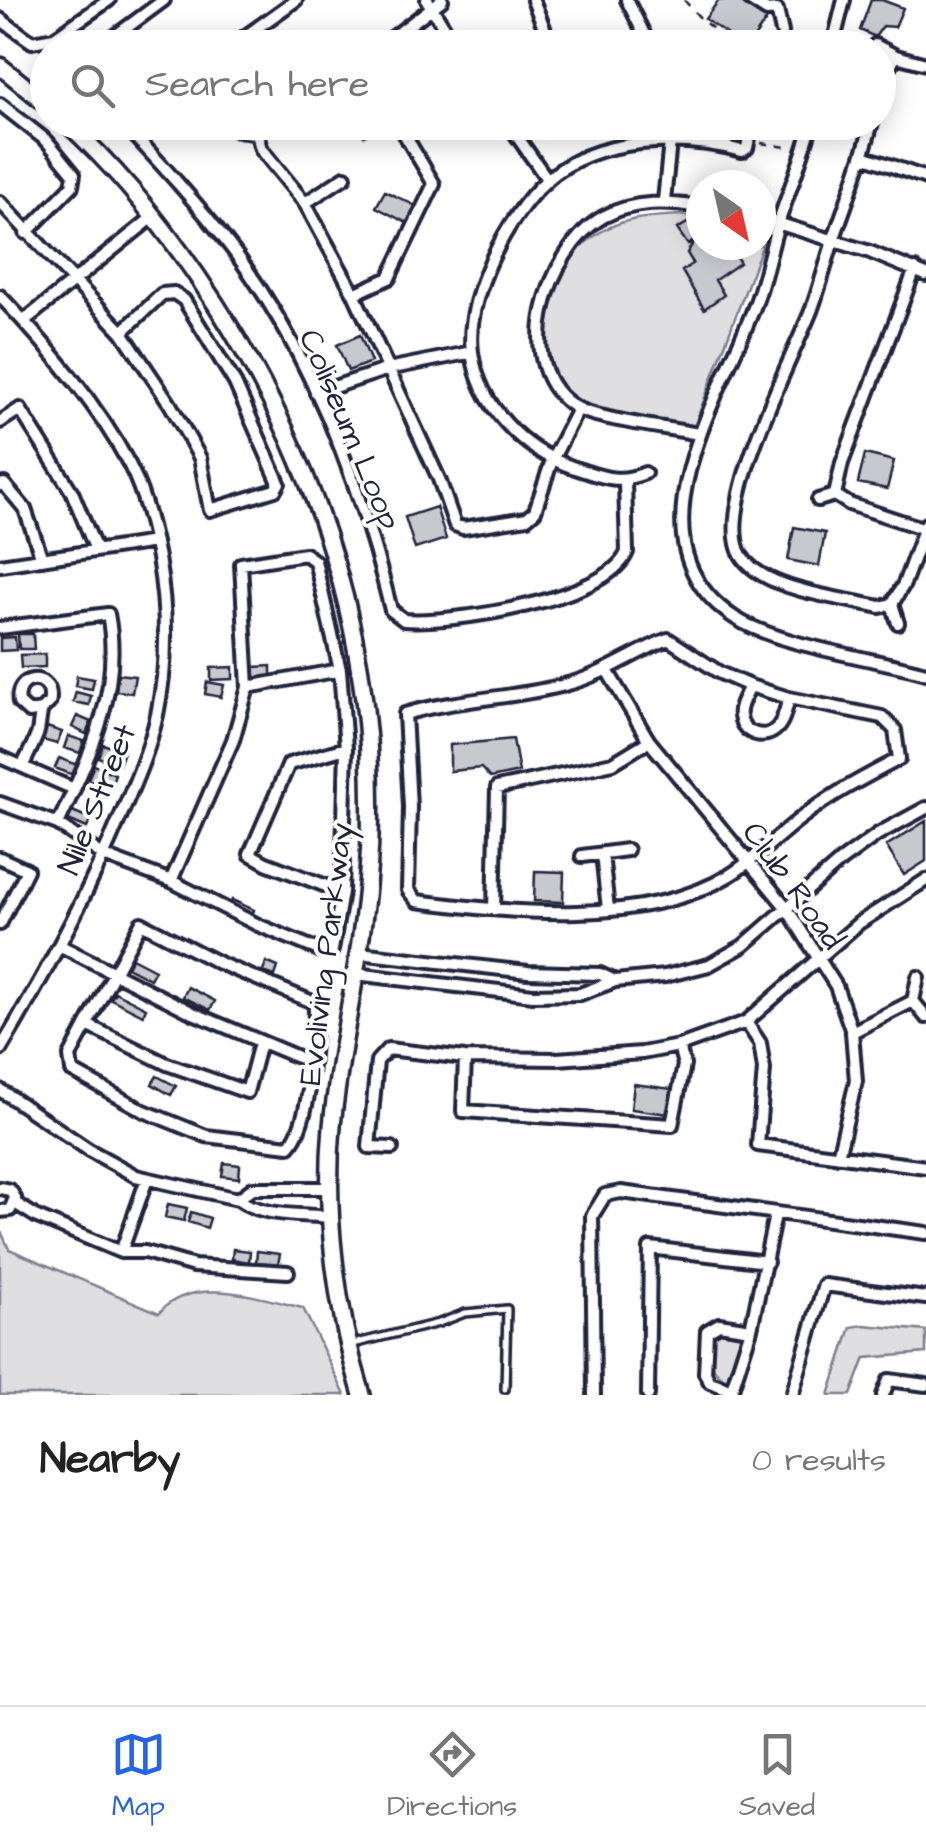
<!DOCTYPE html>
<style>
:root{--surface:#fff;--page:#f6f6f6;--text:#222;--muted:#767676;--line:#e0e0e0;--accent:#2563eb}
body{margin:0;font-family:"Architects Daughter",sans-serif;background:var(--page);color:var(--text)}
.compass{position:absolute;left:686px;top:170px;width:90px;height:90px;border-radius:50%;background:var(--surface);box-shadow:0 5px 25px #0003;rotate:146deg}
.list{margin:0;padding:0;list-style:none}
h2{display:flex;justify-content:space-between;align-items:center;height:130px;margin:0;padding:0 40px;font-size:42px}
h2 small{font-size:32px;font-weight:400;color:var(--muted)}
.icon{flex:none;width:55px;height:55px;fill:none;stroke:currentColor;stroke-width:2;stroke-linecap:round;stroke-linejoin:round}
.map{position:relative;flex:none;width:926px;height:1395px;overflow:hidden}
.search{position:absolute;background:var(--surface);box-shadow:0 5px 25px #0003;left:30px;right:30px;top:30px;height:110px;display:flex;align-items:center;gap:25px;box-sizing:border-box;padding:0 35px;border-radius:55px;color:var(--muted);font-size:38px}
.sheet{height:310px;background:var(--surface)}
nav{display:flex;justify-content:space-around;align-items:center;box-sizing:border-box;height:140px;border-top:2px solid var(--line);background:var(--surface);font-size:28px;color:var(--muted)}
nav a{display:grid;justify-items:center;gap:5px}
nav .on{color:var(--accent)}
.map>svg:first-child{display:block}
.green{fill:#dfdfe2;stroke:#80808e;stroke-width:2.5}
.building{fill:#c8c8cf;stroke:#22223b;stroke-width:2.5}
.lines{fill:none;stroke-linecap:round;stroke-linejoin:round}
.lane-casing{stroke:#22223b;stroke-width:12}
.street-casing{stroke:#22223b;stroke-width:18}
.secondary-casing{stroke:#22223b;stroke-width:22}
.path{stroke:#22223b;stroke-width:2.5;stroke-dasharray:8 8;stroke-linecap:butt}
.lane{stroke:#fff;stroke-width:5}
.street{stroke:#fff;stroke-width:10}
.secondary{stroke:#fff;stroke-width:15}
.labels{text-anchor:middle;stroke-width:8;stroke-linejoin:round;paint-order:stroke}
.street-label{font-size:32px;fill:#22223b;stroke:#fff}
</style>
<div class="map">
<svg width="926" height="1395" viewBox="0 0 926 1395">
<rect width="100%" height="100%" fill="#fff"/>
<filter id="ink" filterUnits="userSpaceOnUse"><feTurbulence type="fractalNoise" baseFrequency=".01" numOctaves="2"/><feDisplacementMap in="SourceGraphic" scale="20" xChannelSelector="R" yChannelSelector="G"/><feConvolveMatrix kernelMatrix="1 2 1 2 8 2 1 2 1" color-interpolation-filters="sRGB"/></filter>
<g filter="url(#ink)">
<path class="green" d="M681,215l20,5v25h60v-10l3,6 -69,183 -4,4c-25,-5 -96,-12 -113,-24 -60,-41 -33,-137 21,-171 25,-16 54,-16 82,-18z
M0,1229l9,20 150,64c32,-39 102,-15 144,-5l42,87h-345z
M864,1325l62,6v22l-61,5 -14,37h-22l22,-68z
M721,1332l20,4 -14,44c-20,-10 -15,-23 -14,-43z"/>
<path class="building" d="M719,0h22l26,19 -20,29 -42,-29z
M871,0h11l21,8 -8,19 -12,-1 -8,11 -15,-7z
M356,122h31l-23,14z
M385,191l33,16 -9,17 -33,-17z
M689,222l12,2v21h28l11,18 -25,17 9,15 -20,14 -22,-38 11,-8 -6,-10 8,-13 -7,5 -11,-16z
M360,335l11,27 -23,9 -11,-26z
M865,454l29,7 -7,28 -29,-6z
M436,507l10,32 -31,10 -10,-32z
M794,527l31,6 -6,33 -31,-6z
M18,634h15l1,15h-15z
M15,637l1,13 -16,1v-13z
M45,654v13l-24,1 -1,-13z
M271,666v13h-17v-12z
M233,667v12l-22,1v-12z
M118,674l17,2 -3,17 -16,-2z
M77,676l17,3 -2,10 -17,-3z
M207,682l17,3 -3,12 -16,-3z
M76,692l15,4 -2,9 -16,-3z
M77,716l14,6 -5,12 -14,-7z
M47,727l15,5 -5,12 -15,-4z
M68,736l16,5 -4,12 -16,-5z
M513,739l6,33 -29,6 -9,-10 -31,3v-26z
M103,744l21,8 -5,13 -21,-8z
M59,758l18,7 -4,10 -18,-7z
M94,765l21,9 -5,14 -22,-9z
M70,810l21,9 -4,9 -21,-9z
M926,821v40l-22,14 -18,-29z
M535,871l29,1 -1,30 -29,-1z
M232,900l22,10 -3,8 -23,-10z
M132,958l23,12 -5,9 -23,-12z
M266,962l12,5 -3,9 -12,-4z
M188,987l27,14 -5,9 -27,-13z
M115,992l31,16 -3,7 -32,-16z
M157,1076l19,10 -5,9 -19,-11z
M634,1084l38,5 -3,25 -38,-5z
M224,1163l16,2 -1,13 -17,-2z
M168,1204l19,4 -3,13 -19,-4z
M191,1212l19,6 -3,10 -19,-6z
M233,1249l17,2 -1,11 -17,-3z
M257,1251l23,3 -2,10 -22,-2z"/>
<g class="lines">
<g class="lane-casing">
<path id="lane" d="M353,1344l86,-21 26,-10 42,-4 -2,80"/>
</g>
<g class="street-casing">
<path id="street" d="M427,0l30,48
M533,0l19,48
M627,0l24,48
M750,0l17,11 10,-1
M777,10l5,22
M0,19l32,23 22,-4 55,-38
M875,45l21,11 30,8
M99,48l65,-48
M229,48l67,-48
M379,48l63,-48
M832,48l12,-48
M878,99l7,-24 11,-19
M0,104l47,37 27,33 -2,12 -46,47
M507,122l40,57
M812,122c-9,35 -23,68 -34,102 -8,27 -13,55 -23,81 -33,89 -134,239 -20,313 44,28 138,40 191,55
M872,122c-10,40 -25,78 -38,116 -8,24 -14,49 -23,73 -19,48 -97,197 -70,244 21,36 101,43 139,52l12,-3 12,-20 22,-60
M123,123c38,41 76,82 110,127 78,104 127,233 158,360l13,10c47,4 204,-20 223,-68l-2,-70
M236,130l21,4
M257,134l4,15 44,54 49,91 85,185 16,46 8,3 64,-10 8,-7 17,-51 26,-51
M257,134l12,-12
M724,146l11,-24
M863,156l63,22
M664,201l8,-79
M0,202l122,130 48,72 30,54 10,52 65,-20 4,-7 -44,-100 -51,-83 -10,-7 -12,1 -40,38
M305,203l40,-26
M761,218l109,34 56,23
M915,269l-73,194 -7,32 14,9 76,25
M354,294l35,-16 45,-94 -37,-62
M0,296c48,50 96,106 129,168 15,28 23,62 29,94 9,51 10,105 -1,157 -8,36 -22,67 -36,100 -34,81 -76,160 -121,235
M24,321l129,-104
M316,393l72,-24 84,-17
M0,422l20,-13 52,83 24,58
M698,434c-28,-6 -99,-14 -121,-26 -69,-39 -30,-159 26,-191 31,-17 65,-15 98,-10
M645,473c-28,12 -45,3 -73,-6 -49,-17 -93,-61 -100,-115 -7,-54 35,-136 74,-171 50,-45 136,-46 196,-30l5,-3 4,-20 -8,-6
M0,485l4,-1 21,25 17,50
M818,500l17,-5
M0,565l155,-23
M892,604l6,19
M0,628l108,-14c15,76 -19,143 -50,210
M668,639l52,34 30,13 39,12 93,19 13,13 4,29c-34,18 -67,35 -98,59 -24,18 -45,41 -71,57 -85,52 -218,38 -313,26l-9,-11 2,-83 -5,-93c54,-16 109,-15 163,-30 37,-10 65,-31 100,-45z
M608,672l41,69 137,166 50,79 16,46 4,49 -18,75
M750,686c-4,9 -12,20 -10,30 2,18 25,25 37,12 7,-7 9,-20 12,-30
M248,687l92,-17
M0,757l74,32
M23,765c5,-10 10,-20 14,-30 3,-8 2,-18 5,-25 5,-9 8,-2 8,-14 0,-23 -36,-22 -31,7l10,9 13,-2
M0,803l58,21 46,32 67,25 87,44 63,26 11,-1 10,-58 4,-144 -6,-78 -25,-109 -10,-7 -64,10 7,123 -15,53 -62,141
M602,854l6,55
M582,856l45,-6
M0,858l27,12 -27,54
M342,892l-76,-29 -16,-9 39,-90 57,-16
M494,909l3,-121 116,-25 36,-22
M141,923l78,40 96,40c0,33 -3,119 -26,143l-83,-10 -62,-25 -72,-40 -2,-15z
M59,945l134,68 119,50
M359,953l169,19 72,2 15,7
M355,974l178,21 47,-1 35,-13 50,-5 44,-11 34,-19 99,-86 36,-26 48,-26
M913,1001l5,-24
M746,1022l14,21 4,26 -6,76 168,22
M87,1025l80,39 80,28 13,-49
M852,1032l61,-31 13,16
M0,1090l89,60 47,26 102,23c25,18 61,15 91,18
M463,1111l209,14
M463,1111l2,-53
M672,1125l12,-60 -5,-19
M392,1148l-23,-1 8,-86 11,-12 77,9 92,1 85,-6 37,-7 67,-24 113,-99 67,-43
M0,1188l10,2 5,8 -5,12 -10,1
M238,1199l15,-11h76
M15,1203l22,14 84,35h24l49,14 94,6
M121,1252l26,-73
M732,1390l-22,-8 -5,-9 2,-42 12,-7 32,5
M594,1395l-2,-179 13,-21 16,-3 305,41
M648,1395l2,-147 117,14
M730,1395l21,-66 24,-114
M792,1395l32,-110 102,13
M883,1395l6,-15 37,5"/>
</g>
<g class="secondary-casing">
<path id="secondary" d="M0,66l48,39
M66,122c58,53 107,116 149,181 114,178 171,370 152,583 -7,80 -27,159 -35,240 -8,88 4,184 30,269"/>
</g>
<path class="path" d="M684,0l18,20 35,28
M761,143l31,5"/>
<use href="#lane" class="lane"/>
<use href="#street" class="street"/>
<use href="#secondary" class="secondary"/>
</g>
</g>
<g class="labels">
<g class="street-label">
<text transform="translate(351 429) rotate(67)" y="11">Coliseum Loop</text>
<text transform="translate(96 799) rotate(-68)" y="11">Nile Street</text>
<text transform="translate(794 885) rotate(54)" y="11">Club Road</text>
<text transform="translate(325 954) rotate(-83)" y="11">Evoliving Parkway</text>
</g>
</g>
</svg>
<svg class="compass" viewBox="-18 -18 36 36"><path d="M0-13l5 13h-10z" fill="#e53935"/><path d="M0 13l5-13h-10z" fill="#767676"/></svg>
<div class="search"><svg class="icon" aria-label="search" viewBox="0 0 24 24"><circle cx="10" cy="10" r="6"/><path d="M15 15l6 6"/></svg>Search here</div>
</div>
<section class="sheet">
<h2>Nearby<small>0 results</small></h2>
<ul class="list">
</ul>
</section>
<nav>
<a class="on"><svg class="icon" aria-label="map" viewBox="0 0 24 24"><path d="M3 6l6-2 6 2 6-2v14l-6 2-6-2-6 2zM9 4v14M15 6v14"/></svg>Map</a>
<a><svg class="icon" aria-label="directions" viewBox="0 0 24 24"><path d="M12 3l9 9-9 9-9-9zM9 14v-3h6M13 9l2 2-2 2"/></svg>Directions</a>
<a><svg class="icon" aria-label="saved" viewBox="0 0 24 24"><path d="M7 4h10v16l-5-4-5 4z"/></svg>Saved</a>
</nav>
